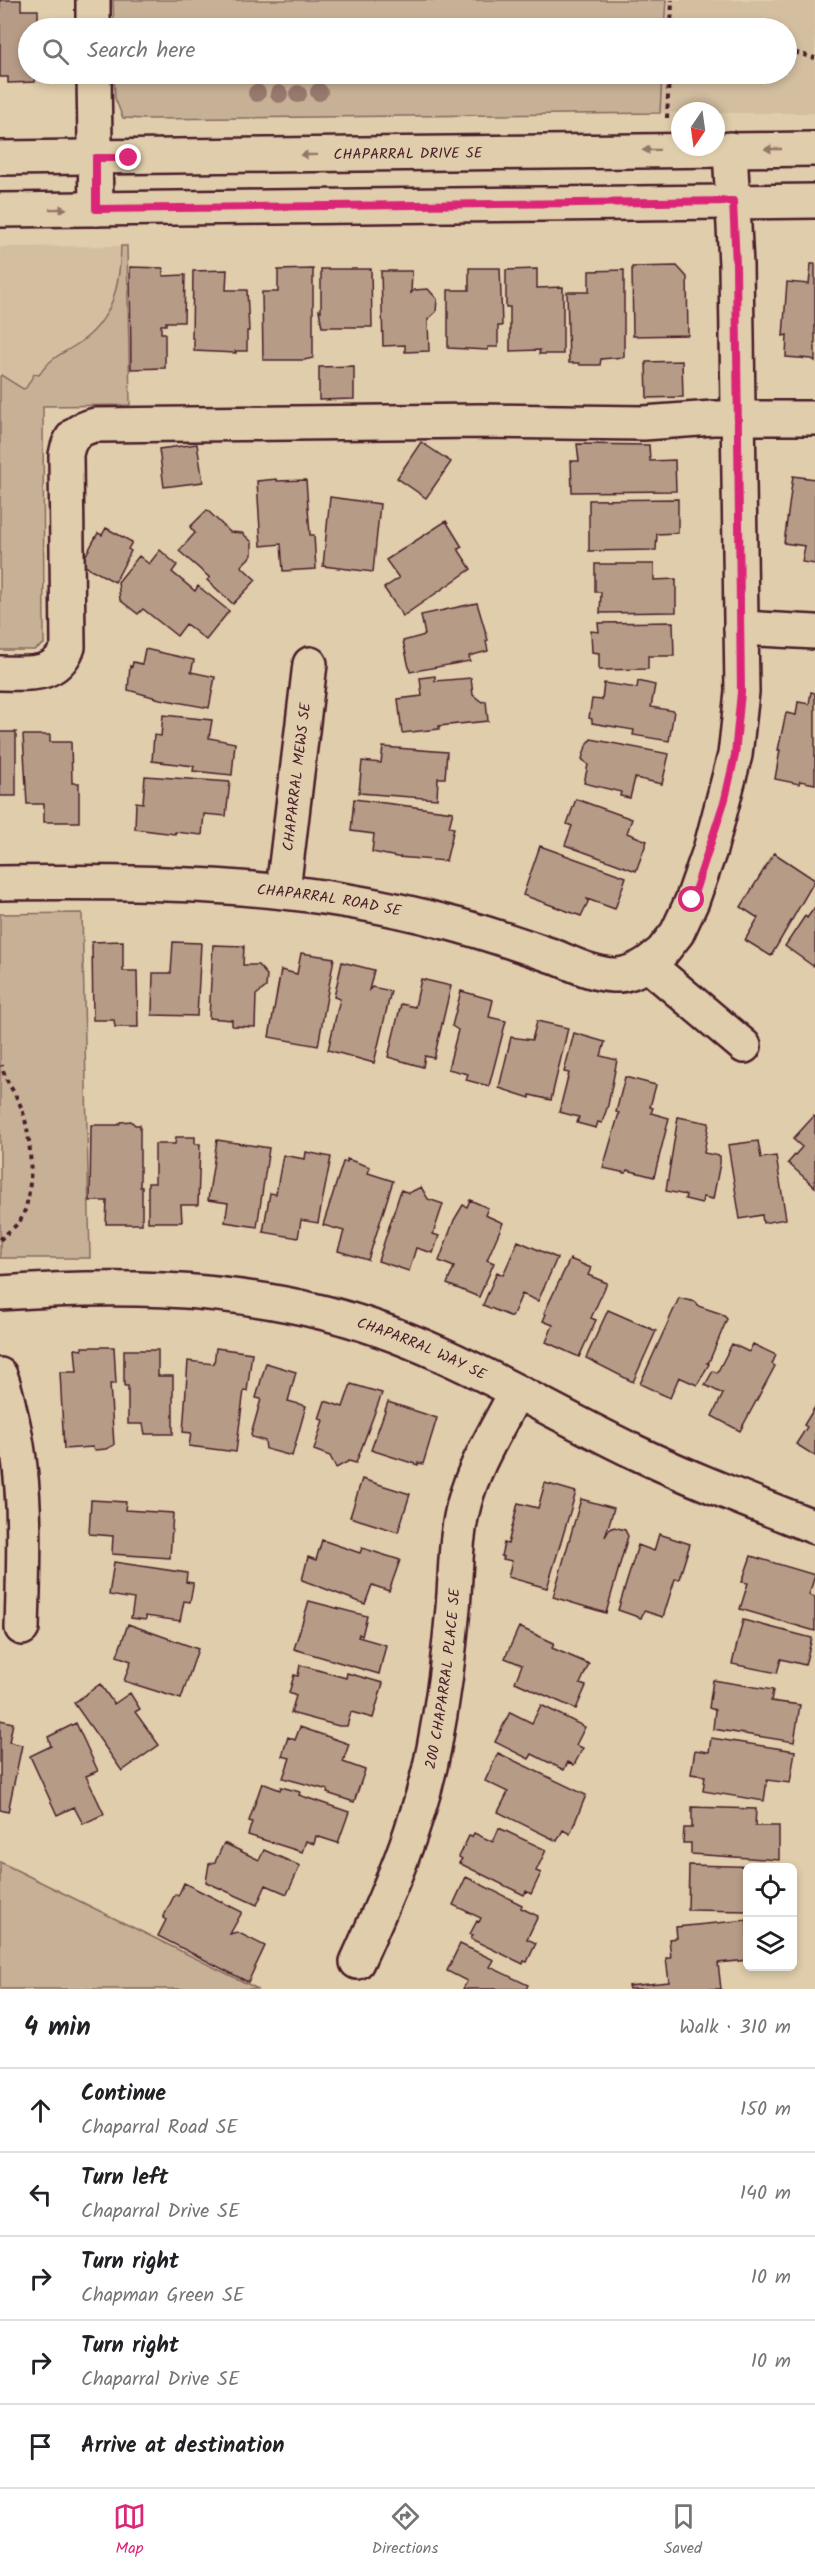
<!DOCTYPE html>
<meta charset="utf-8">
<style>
:root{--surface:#fff;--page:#f2f2f2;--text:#202124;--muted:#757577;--line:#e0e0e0;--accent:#db2777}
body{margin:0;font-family:Kalam,sans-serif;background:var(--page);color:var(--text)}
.controls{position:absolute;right:18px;bottom:18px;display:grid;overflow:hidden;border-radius:9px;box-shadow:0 3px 9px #0003}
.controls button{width:54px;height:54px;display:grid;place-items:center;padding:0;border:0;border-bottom:2px solid var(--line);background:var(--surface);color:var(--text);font:30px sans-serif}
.compass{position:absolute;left:671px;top:102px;width:54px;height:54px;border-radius:50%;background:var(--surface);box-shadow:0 3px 9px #0003;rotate:193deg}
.stop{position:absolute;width:18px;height:18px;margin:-14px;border:4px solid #db2777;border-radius:50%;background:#fff}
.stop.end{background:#db2777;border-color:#fff;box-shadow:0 2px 6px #0008}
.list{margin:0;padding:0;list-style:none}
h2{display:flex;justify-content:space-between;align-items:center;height:78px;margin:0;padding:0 24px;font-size:26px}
h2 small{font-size:20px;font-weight:400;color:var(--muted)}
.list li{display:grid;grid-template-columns:39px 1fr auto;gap:18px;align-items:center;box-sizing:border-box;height:84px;padding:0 24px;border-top:2px solid var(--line)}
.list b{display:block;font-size:22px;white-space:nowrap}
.list p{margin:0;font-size:20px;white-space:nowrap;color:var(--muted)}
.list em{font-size:20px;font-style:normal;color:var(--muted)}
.icon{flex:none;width:33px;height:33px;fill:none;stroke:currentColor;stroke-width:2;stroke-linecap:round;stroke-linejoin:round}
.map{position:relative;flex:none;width:815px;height:1989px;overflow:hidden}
.search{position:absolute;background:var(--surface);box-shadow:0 3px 9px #0003;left:18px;right:18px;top:18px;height:66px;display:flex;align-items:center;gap:15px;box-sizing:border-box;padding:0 21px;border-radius:33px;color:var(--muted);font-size:22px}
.sheet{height:498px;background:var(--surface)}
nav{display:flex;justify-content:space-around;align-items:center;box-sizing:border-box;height:84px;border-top:2px solid var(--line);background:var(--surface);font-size:16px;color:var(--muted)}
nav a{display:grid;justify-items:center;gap:3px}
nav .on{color:var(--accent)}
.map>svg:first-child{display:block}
.built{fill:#d3bea0}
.green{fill:#c7b196;stroke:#886860;stroke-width:1.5}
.building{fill:#b69c87;stroke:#4a1f2b;stroke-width:1.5}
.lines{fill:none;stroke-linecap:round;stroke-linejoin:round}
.minor-casing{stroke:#4a1f2b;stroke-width:38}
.path{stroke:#4a1f2b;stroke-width:4;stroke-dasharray:4.5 4.5;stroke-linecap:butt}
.minor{stroke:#dfcdab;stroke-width:33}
.tree{fill:#98796d}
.oneway{fill:#94766b}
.route{stroke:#db2777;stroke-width:8}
.labels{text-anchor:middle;stroke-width:5;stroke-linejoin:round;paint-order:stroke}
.street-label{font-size:15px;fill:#4a1f2b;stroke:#dfcdab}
</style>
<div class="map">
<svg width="815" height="1989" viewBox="0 0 815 1989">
<rect width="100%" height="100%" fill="#dfcdab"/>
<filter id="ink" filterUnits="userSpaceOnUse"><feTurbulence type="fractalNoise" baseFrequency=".0167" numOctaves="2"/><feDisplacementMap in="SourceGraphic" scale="12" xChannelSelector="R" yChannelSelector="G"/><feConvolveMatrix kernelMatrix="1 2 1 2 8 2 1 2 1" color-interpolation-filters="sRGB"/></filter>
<g filter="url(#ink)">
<path class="built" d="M666,0h149v113h-99v-2l-56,2 2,-39h124v-46h-122z
M127,246l3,159 -87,1 1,238 -10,6h-34v-403z"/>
<path class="green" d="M113,0h553l-2,28h-550z
M114,74h548l-2,39 -513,6 -24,-1 -8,-20z
M121,246h6l3,159 -87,1 1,238 -10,6h-34v-273l1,-2 22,14 3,-1 8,-14 5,1c15,-21 21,-19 40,-32 34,-23 41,-58 42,-97z
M82,913l8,345h-90v-344z
M0,1862l258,127h-258z"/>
<path class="building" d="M0,0h21v10h17v18h-10v46h7v8l-27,1v-6h-8z
M811,264h4v97l-3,-2 -26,-2 1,-22 -4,1 4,-54 22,2z
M677,266l10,11 1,58 -55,1 -1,-69z
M130,267l33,1v8l22,-1 -1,47h-18v3h-5v8h4v35l-34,1z
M469,268h31l2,58h-4v21h-10v3l-40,-2v-58h21z
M313,269v89l-9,2h-41l-1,-68h16v-22z
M321,269h50l1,58h-50l-3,-17 2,1z
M537,269v19l26,-1v67h-24l1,-4 -30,1v-44h-4v-37z
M227,270l-1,20h21l2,41h-2v20h-12l1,2 -42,-2v-12l-2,-1 1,-67z
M624,270v87l-23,2 -1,6h-20l-1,-2h-10l-2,-71h22v-21z
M381,271h31l-1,22 3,-3 14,-1 9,10 -1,13 -8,7 1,32 -24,1v-7l-22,1z
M682,361l1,36 -36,1 -1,-36z
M354,366v33l-35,1v-33z
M421,442l30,20 -25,36 -29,-20z
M197,444l6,38 -39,5 -5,-38z
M577,444l72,1 1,16 25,-1 1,31 -104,1 -1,-31h8z
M793,476l22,3v85l-13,-2 3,-16 -21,-3z
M277,479v2l29,-1 4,55h4l2,34 -33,2 -2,-27 -20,2 -4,-65z
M330,497l50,7 -7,68 -50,-6z
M678,499v34l-21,1 -1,16 -67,1v-51z
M207,510l23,22 12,1 10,9v13l-11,11 15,14 -23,24 -26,-24 3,-2 -31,-27 16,-18 -5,-6z
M446,521l16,26 -4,2 13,20 -68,47 -19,-28 15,-10 -13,-18z
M106,528l26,14 -4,7 3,2 -16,31 -34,-18 17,-31 4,2z
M160,550l17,15 -5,7 23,19 3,-5 31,25 -23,29 -20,-16 -9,12 -34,-27 -5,5 -18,-14 -2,-18 21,-26 10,8z
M595,564h59v16l22,-1v33l-76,1 1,-21h-6z
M477,603l11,37 -2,1 2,10 -19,5 1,5 -60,11 -7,-31 22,-6 -4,-20z
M673,622l1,34h-26v13l-49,1v-17l-7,-1 -1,-21 8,1 -1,-9z
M145,649l49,11 -3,12 24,5 -6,31 -49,-9 -32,-9 2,-24 2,1 1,-5 9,2z
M435,676v5l36,-3 2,17 9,7 4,-1 2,20 -49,5v3l-37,4 -4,-34 24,-3 -2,-18z
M638,681l17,4 -4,22 23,4 -5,30 -36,-6 1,-5 -42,-7v-4l-3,-1 3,-19 10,1 2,-17 33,5z
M811,692l4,1v91l-15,-3 -1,3 -24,-5 5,-29h-2l8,-37 10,2 2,-13 11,2z
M163,715l49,5 -3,18 26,5 -3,32 -39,-4 1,-5 -42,-5 2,-26 7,1z
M0,732h16v64h-16z
M23,735h27v7h21l1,41h7v39h-35v-18h-17z
M591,739l78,15 -7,30 -27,-6 -5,20 -10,-2 1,-4 -37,-9 4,-18 -6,-6 4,-13z
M383,747l64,5 -2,26h-7l-1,21 -78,-6 3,-32 19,2z
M145,776l85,6 -4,34 -22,-2 -2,21 -27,-3v2l-40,-5 1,-27 7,1z
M354,799l99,13 -4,15 5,1 -8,33 -49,-4 -25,-5 2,-18 -23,-3z
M576,799l56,20 -5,14 20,8 -11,30 -71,-26 7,-19 -5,-2z
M540,846l86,31 -11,32 -28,-10 1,3 -7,14 -58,-21z
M774,853l41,27 -44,76 -26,-16 13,-22 -17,-11z
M815,907v56l-2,3 -28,-20 20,-30 2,2z
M123,941v30h14l1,56h-23l-1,-7h-21l-1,-78z
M173,942l28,1 -4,73 -45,-1 1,-42h18z
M213,945l31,1 -1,19h15l9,10 -1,12 -10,8 -1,32 -23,-1v-6l-23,-2z
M301,953l33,5 -16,88 -49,-9 12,-67 16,4z
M342,962l32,8 -5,20 3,-3 19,4 -17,72 -46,-13 12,-51 -6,-2z
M421,979l30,7 -17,72 -9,-2 -2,11 -35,-10 13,-53 14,3z
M461,991l32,9 -4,17 17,4 -17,65 -23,-6 2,-6 -20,-5 10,-39 -6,-4z
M537,1021l31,7 -17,72 -21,-5v3l-31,-10 12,-51 21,3z
M574,1033l31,9 -4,14 16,4 -9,45 -6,18 -4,-1 -2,6 -19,-5 2,-6 -20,-5 10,-39 -5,-1z
M625,1077l31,8 -6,22 3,1 -2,5 18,5 -15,59 -27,-7 -1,3 -23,-5 16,-55 -3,-1z
M814,1116l1,1v70l-27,-24 14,-16 -9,-8z
M678,1117l31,6 -5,30 16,3v7l-7,36 -10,-2 -1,6 -17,-4 1,-4 -20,-4z
M131,1121l4,4h5v62h2v37h-36l1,-23h-17l1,-76h27l3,-3z
M176,1137h19v7h5l-2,61h-17l1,17h-34v-39h7v-39h20z
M217,1140l52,8 -12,79 -32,-5 3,-19 -20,-3z
M758,1141l3,17 15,-2 10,63 -23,4 -1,-8 -22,4 -12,-74z
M306,1152l25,5 -13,66 -17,-3 -3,18 -35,-6 7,-39 6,1 7,-39 22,4z
M347,1159l23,8 -2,6 25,8 -25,79 -30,-9 6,-20 -21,-6 20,-63h4z
M421,1187l7,12 15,5 -10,30 6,2 -6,17 -17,-5 -7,23 -31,-10 23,-71 8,3z
M470,1200l18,8 -3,7 18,8 -16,37 7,3 -15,34 -32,-13 7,-17 -15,-6 15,-41 9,-15 4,2z
M518,1241l39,17 -19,43 -16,-7 -10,23 -29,-12 14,-33 6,3z
M570,1259l21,9 -3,7 19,8 -16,35 5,2 -17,37 -33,-15 7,-17 -10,-4 3,-7 -2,-1z
M679,1298l17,4 2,4 24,8 5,5 -18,43 -2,1 2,1 -12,21 -18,-8 -9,21 -30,-14z
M608,1310l48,21 -23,51 -47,-24z
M732,1344l17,8 4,-8 23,11 -4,9 3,2 -35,65 -28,-15 11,-22 -18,-9 8,-14 4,2z
M82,1347h32l2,37h-6l4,61 -8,4 -11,1 -3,-3 -28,2 -4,-77h17l-2,-23 7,1z
M216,1348l36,5 -5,38 -3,-1 -8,62 -47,-6 2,-13 -8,-1 5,-71 26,3z
M124,1350h34v26h15v58h-28l-2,-10h-15v-38h-4z
M266,1363l30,9 -8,29 18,5 -14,50 -26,-7 -1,-8 -13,-4 -1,-2 10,-36 -5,-1z
M351,1384l31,9 -26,70 -7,-2 -13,7 -6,-12 -16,-6 9,-30 -4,-1 6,-18 18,6z
M388,1402l49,16 -14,46 -5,-1v2l-47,-15z
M815,1407v49l-19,-12 11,-17 -3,-2z
M362,1479l48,15 -12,38 -48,-15z
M545,1483l31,9 -29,96 -39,-11 4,-16 -9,-2 1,-2 -3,-1 3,-13 4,1 10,-41 20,5z
M581,1499l33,9 -9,29 4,-7 5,-3 11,3 3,6 -22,77 -53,-16z
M91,1500l35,2 -1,8 48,3 -3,45 -58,-4 1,-18 -24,-2z
M659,1534l31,10 -11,35h-4l-12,38 -19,-6 -3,7 -23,-8 20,-65 16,6z
M322,1540l38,13 2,-5 38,12 -11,31 -17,-6 -7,19 -63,-24 6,-23 8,3z
M751,1556l64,19 -6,20 6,2v34l-75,-22 8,-26 -6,-1z
M114,1562l73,11 -1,9 7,1v3l-3,16 -6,-1 -4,20 -34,-5v4l-15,-2 3,-19 -25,-4z
M309,1601l58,15 -5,20 -3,-2 -1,3 28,8 -7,29 -85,-25z
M743,1620l69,18 -7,27 -24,-6 -4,14 -45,-9z
M128,1624l70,25 -17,50 -57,-18 7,-20 -14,-5z
M519,1627l35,16 -2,5 37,16 -9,20 6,2 -10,23 -61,-27 7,-17 -17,-7z
M300,1665l46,13 1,-5 36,10 -10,35 -22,-6 -4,14h-8l-48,-13 5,-17 -7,-3 5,-18 4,1z
M713,1680l60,10 -2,11 29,4 -6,37 -81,-13 2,-19 -6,-2z
M100,1684l14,20 16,-11 10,16 -5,3 24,33 -37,26 -48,-68z
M541,1705l44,22 -9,18 7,3 -9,17 -6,-3 -4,8 -32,-16 -3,5 -34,-17 15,-30 22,11z
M0,1720l13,3 -4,19 13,3 -14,67 -8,-2z
M76,1723l22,48 -12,5 18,38 -21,10 -9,-17 -17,8 -27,-59 21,-10 -3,-9z
M300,1727l49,17 -6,18 22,8 -11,32 -27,-9 1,-3 -45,-12 7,-20 -8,-2 6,-19 7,3z
M711,1738l84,13 -5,32 -23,-3 -3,21 -61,-10 2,-15 -14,-2 4,-24 14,2z
M498,1753l88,42 -16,39 -7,-4 -6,11 -59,-29 10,-20 -23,-11z
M262,1783l18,7 1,-3 19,5 -1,3 50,17 -11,31 -22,-7 -2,8 -8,-3 -4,11 -54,-17 4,-13 -3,-1z
M692,1807l64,2 -1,17h24v34l-88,-6v-11h-8l1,-15h8z
M499,1828l47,22 -10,21 5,2 -10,21 -5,-3 -2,4 -65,-32 3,-4 -3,-2 10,-21 3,1 2,-4 19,9z
M224,1843l35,17 5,-10 36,16 -13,28 -21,-9 -9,20 -51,-23 3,-18 6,-2z
M689,1865l85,2v1h-26v43l-60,-1z
M466,1877l56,28 -1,3 17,8 -11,23 9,4 -9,19 -3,-1 -1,3 -52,-25 2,-4 -3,-1 7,-13 2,1 2,-4 -28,-13z
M184,1883l58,29 -12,22 7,-2 28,14 -17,36 -90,-46 8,-16 -3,-2 12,-24 3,2z
M747,1920l1,40 -30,3 3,26h-92l-1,-3 41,-4 -3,-24h5l-2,-19 8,-1 -1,-11z
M460,1944l34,16 -4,7 38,18 -2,4h-63l4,-8 -20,-10z"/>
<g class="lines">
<g class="minor-casing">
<g id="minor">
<path d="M93,0v28"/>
<path d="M94,74l2,135"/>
<path id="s1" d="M0,158l815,-9"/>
<path d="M0,210l815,-9"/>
<path d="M741,628l74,4"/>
<path d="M0,673c29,0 55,5 68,-26l-2,-192c3,-18 11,-26 29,-30l385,-4 164,2 69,-5h102"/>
<path id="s2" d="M0,883c150,-2 299,-1 445,39 37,9 73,22 108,34 20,8 39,18 60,19 13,1 24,-5 34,-11l97,82"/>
<path id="s3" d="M283,890l27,-226"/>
<path d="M647,964l15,-12 15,-19 15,-32 18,-51 25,-95 7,-63 -6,-427 -6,-116"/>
<path id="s4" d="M0,1293c109,-8 218,-7 325,20 110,27 208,90 310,139 58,28 119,51 180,75"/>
<path d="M0,1375c5,11 7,24 10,36 18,71 14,144 12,217"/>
<path id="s5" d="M357,1962c31,-68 63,-140 77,-214 9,-46 15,-93 19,-140 3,-35 2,-70 11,-104 10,-39 34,-76 52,-112"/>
</g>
</g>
<path class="path" d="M671,28l1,-28
M786,50l29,8
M667,118l2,-44
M0,1240c7,-8 18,-14 22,-23 13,-26 10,-83 -1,-110 -5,-14 -17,-27 -19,-42"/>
<use href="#minor" class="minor"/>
</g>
<g class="tree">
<circle cx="319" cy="92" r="9"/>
<circle cx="257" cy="93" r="9"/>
<circle cx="279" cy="94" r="9"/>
<circle cx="298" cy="94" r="9"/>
</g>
<defs><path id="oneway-solid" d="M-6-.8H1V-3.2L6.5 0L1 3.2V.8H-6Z" transform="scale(1.5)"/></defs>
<g class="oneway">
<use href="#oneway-solid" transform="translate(773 149) rotate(180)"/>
<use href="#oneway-solid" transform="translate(651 150) rotate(179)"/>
<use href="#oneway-solid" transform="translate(309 155) rotate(179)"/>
<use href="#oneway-solid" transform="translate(58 209) rotate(-1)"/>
</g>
</g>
<g class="lines" filter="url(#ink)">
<path class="route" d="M129,158h-33v51l637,-8 3,64 5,427 -6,63 -10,44 -33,101"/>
</g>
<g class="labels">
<g class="street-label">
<text dy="5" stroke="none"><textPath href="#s1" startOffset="408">CHAPARRAL DRIVE SE</textPath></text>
<text dy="5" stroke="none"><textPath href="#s3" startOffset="114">CHAPARRAL MEWS SE</textPath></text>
<text dy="5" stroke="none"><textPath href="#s2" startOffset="330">CHAPARRAL ROAD SE</textPath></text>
<text dy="5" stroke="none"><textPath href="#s4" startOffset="430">CHAPARRAL WAY SE</textPath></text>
<text dy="5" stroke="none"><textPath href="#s5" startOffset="298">200 CHAPARRAL PLACE SE</textPath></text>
</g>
</g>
</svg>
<div class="controls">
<button><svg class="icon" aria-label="locate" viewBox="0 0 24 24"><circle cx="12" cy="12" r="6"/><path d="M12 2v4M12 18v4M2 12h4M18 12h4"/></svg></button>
<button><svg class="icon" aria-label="layers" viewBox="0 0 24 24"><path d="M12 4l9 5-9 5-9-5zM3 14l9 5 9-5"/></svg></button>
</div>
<svg class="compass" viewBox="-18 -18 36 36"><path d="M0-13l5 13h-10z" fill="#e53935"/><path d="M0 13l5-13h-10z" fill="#757577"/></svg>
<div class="stop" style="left:692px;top:900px"></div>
<div class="stop end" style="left:129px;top:158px"></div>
<div class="search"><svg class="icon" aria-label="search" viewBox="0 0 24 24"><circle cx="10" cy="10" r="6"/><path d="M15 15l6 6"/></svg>Search here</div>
</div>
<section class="sheet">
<h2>4 min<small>Walk · 310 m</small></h2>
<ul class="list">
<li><svg class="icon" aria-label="ahead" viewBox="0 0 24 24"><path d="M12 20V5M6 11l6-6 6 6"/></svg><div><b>Continue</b><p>Chaparral Road SE</p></div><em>150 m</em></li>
<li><svg class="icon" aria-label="left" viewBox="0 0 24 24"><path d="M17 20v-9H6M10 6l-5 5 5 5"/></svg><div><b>Turn left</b><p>Chaparral Drive SE</p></div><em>140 m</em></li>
<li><svg class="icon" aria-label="right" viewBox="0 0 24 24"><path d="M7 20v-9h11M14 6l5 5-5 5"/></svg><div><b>Turn right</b><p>Chapman Green SE</p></div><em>10 m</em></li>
<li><svg class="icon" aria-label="right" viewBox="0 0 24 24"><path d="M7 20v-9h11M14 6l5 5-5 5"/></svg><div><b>Turn right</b><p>Chaparral Drive SE</p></div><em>10 m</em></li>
<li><svg class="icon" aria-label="arrive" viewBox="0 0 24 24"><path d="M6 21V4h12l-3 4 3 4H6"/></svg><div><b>Arrive at destination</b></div></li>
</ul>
</section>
<nav>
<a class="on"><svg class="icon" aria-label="map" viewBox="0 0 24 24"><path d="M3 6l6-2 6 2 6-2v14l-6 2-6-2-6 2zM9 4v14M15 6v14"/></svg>Map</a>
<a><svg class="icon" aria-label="directions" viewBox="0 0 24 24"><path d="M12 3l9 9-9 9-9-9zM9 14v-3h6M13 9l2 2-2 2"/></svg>Directions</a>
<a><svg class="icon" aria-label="saved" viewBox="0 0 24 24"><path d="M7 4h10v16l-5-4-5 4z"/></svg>Saved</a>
</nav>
